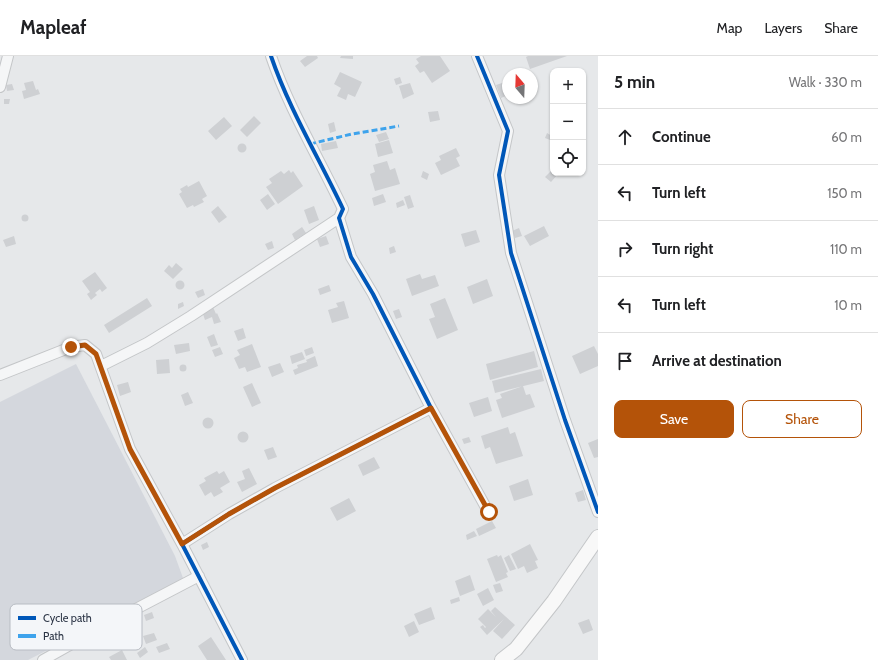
<!DOCTYPE html>
<meta charset="utf-8">
<style>
:root{--surface:#fff;--page:#f2f2f2;--text:#202124;--muted:#757577;--line:#e0e0e0;--accent:#b45309}
body{margin:0;font-family:Cabin,sans-serif;background:var(--page);color:var(--text)}
.controls{position:absolute;right:12px;top:12px;display:grid;overflow:hidden;border-radius:8px;box-shadow:0 1px 3px #0004}
.controls button{width:36px;height:36px;display:grid;place-items:center;padding:0;border:0;border-bottom:1px solid var(--line);background:var(--surface);color:var(--text);font:20px sans-serif}
.compass{position:absolute;left:502px;top:12px;width:36px;height:36px;border-radius:50%;background:var(--surface);box-shadow:0 1px 3px #0004;rotate:341deg}
.stop{position:absolute;width:12px;height:12px;margin:-9px;border:3px solid #b45309;border-radius:50%;background:#fff}
.stop.end{background:#b45309;border-color:#fff;box-shadow:0 1px 4px #0008}
.list{margin:0;padding:0;list-style:none}
h2{display:flex;justify-content:space-between;align-items:center;height:52px;margin:0;padding:0 16px;font-size:17px}
h2 small{font-size:13px;font-weight:400;color:var(--muted)}
.list li{display:grid;grid-template-columns:26px 1fr auto;gap:12px;align-items:center;box-sizing:border-box;height:56px;padding:0 16px;border-top:1px solid var(--line)}
.list b{display:block;font-size:15px;white-space:nowrap}
.list em{font-size:13px;font-style:normal;color:var(--muted)}
.actions{display:flex;gap:8px;padding:12px 16px}
.actions a{flex:1;padding:9px 0;border:1px solid var(--accent);border-radius:8px;text-align:center;font-size:14px;color:var(--accent)}
.actions .main{background:var(--accent);color:#fff}
.icon{flex:none;width:22px;height:22px;fill:none;stroke:currentColor;stroke-width:2;stroke-linecap:round;stroke-linejoin:round}
.map{position:relative;flex:none;width:598px;height:604px;overflow:hidden}
header{display:flex;align-items:center;gap:24px;box-sizing:border-box;height:56px;padding:0 20px;background:var(--surface);border-bottom:1px solid var(--line)}
header strong{font-size:19px}
nav{display:flex;gap:22px;margin-inline-start:auto;font-size:14px}
main{display:flex}
aside{flex:1;background:var(--surface)}
.map>svg:first-child{display:block}
.built{fill:#d4d7dd}
.building{fill:#ced0d3}
.lines{fill:none;stroke-linecap:round;stroke-linejoin:round}
.street-casing{stroke:#c4c6c8;stroke-width:12}
.secondary-casing{stroke:#c4c6c8;stroke-width:16}
.street{stroke:#f5f6f7;stroke-width:10}
.secondary{stroke:#f8f8f8;stroke-width:14}
.quiet{stroke:#3ea3ec;stroke-width:3;stroke-dasharray:6 3;stroke-linecap:butt}
.cycleway-casing{stroke:#f4f6f9;stroke-width:6}
.cycleway{stroke:#0057b8;stroke-width:4}
.route{stroke:#b45309;stroke-width:5}
.key{fill:#f4f6f9;stroke:#b8bcc3;stroke-width:1}
.key-label{font-size:11px;fill:#2b3445}
</style>
<header>
<strong>Mapleaf</strong>
<nav><a>Map</a><a>Layers</a><a>Share</a></nav>
</header>
<main>
<div class="map">
<svg width="598" height="604" viewBox="0 0 598 604">
<rect width="100%" height="100%" fill="#e6e8ea"/>
<path class="built" d="M76,308l99,192 8,22 -2,4 -153,78h-28v-258z"/>
<path class="building" d="M307,0h10l1,2 -13,9 -5,-6z
M341,0h12v3l-13,-1z
M421,0h19l10,15 -18,12 -8,-12 -4,2 -5,-7 4,-3 -3,-4z
M528,0h39l-37,13 -4,-12z
M340,16l22,10 -7,15 -7,-3 -2,6 -9,-4 4,-8 -7,-4z
M400,21l2,6 -6,2 -2,-6z
M33,25l3,9 2,-1 2,5 -16,5 -2,-8 4,-1 -2,-7z
M508,25v14l-7,3 -5,-13z
M410,27l4,11 -11,5 -4,-13z
M12,28l2,6 -7,1 -1,-6z
M4,43h6l-1,5h-5z
M438,55l2,9 -10,2 -2,-10z
M254,60l7,7 -14,14 -7,-7z
M224,61l8,9 -16,14 -8,-9z
M334,66l2,9 -6,2 -2,-9z
M386,76l3,7 -10,3 -3,-7z
M547,77l5,3 -2,4 -5,-2z
M389,84l4,13 -15,4 -3,-13z
M336,85l2,7 -16,3 -1,-7z
M237.5 92a4.5 4.5 0 1 1 9 0a4.5 4.5 0 1 1-9 0Z
M456,92l4,8 -4,2 4,8 -19,9 -6,-12 6,-3 -2,-4z
M387,105l3,9 5,-2 5,16 -25,7 -5,-17 5,-2 -2,-7z
M553,113v4h6l-8,9 -6,-5z
M289,114l2,3 2,-2 10,15 -25,18 -12,-17 6,-4 -3,-4 12,-8 3,3z
M423,115l6,3 -2,6 -6,-3z
M199,125l8,15 -5,3 2,3 -10,5 -1,-2 -6,3 -8,-14 3,-2 -2,-3 7,-4 1,2z
M268,138l7,10 -8,6 -7,-10z
M383,138l3,8 -12,4 -2,-8z
M410,139l4,12 -6,2 -4,-12z
M403,144l2,5 -8,3 -1,-5z
M218,150l9,11 -8,6 -8,-11z
M314,150l5,14 -10,4 -5,-14z
M21.5 162a3.5 3.5 0 1 1 7 0a3.5 3.5 0 1 1-7 0Z
M544,170l5,10 -19,10 -6,-10z
M302,171l4,6 -11,7 -3,-6z
M519,172l3,8 -7,2 -3,-7z
M476,174l4,12 -15,5 -4,-13z
M14,180l2,8 -10,3 -3,-7z
M326,180l3,8 -9,3 -3,-8z
M272,185l2,7 -6,2 -3,-6z
M394,190l2,6 -6,2 -1,-6z
M176,207l7,6 -10,10 -9,-8 5,-6 3,3z
M95,216l12,16 -5,4 -2,-3 -5,4 2,2 -6,5 -4,-6 3,-2 -8,-11z
M420,218l2,5 13,-4 4,11 -27,10 -6,-17z
M487,223l6,17 -20,8 -6,-17z
M175.5 229a4.5 4.5 0 1 1 9 0a4.5 4.5 0 1 1-9 0Z
M329,229l2,6 -11,4 -2,-6z
M203,233l2,6 -7,3 -3,-6z
M147,242l5,8 -43,27 -5,-8z
M445,242l13,32 -21,9 -8,-20 6,-2 -5,-13z
M344,245l5,17 -17,5 -4,-13 10,-3 -2,-4z
M183,246l1,4 -6,3v-5z
M213,251l3,7 1,-1 4,9 -7,2 -2,-7 -7,3 -3,-9z
M399,253l3,8 -6,2 -3,-8z
M243,272l3,10 -8,3 -4,-10z
M214,278l4,11 -7,2 -4,-10z
M189,287l1,8 -14,3 -2,-9z
M252,288l9,23 -14,5 -2,-5 -6,2 -5,-11 6,-3 -3,-5z
M594,290l4,8v12l-18,8 -8,-18z
M220,291l3,7 -8,3 -3,-7z
M312,291l2,6 -8,3 -2,-6z
M534,295l4,16 -48,13 -4,-16z
M302,296l3,7 -13,5 -2,-8z
M315,300l3,10 -23,9 -2,-5 5,-2 -1,-3 10,-3 -1,-2z
M169,303l1,14 -13,1 -1,-14z
M280,307l4,9 -12,5 -4,-10z
M179.5 312a3.5 3.5 0 1 1 7 0a3.5 3.5 0 1 1-7 0Z
M541,313l3,12 -49,12 -3,-12z
M128,326l3,10 -11,4 -3,-11z
M252,327l9,20 -9,4 -9,-20z
M523,330l3,9 4,-1 5,13 -33,11 -6,-18 6,-2 -2,-4z
M188,336l5,11 -8,3 -4,-11z
M488,341l4,14 -18,6 -5,-14z
M202.5 367a5.5 5.5 0 1 1 11 0a5.5 5.5 0 1 1-11 0Z
M508,371l2,7 5,-2 8,24 -27,8 -6,-17 -5,2 -4,-13z
M237.5 381a5.5 5.5 0 1 1 11 0a5.5 5.5 0 1 1-11 0Z
M469,381l2,5 -7,2 -2,-5z
M598,383v18l-4,1 -6,-15z
M273,391l4,10 -9,3 -4,-10z
M374,401l6,11 -17,8 -5,-11z
M249,412l8,16 -15,8 -5,-10 8,-3 -3,-8z
M217,415l2,3 5,-3 6,11 -10,6 3,4 -9,5 -3,-5 -6,4 -6,-11 7,-4 -2,-3z
M528,423l5,16 -19,6 -5,-15z
M583,434l3,10 -8,2 -3,-9z
M349,442l7,13 -19,10 -7,-13z
M492,465l4,7 -17,8 -3,-7z
M474,475l3,5 -10,4 -1,-5z
M207,486l2,5 -6,3 -2,-5z
M530,488l8,16 -3,1 3,7 -11,5 -3,-7 -6,3 -7,-15z
M497,499l1,2 3,-2 7,17 -2,1 2,4 -12,5 -9,-23z
M509,499l7,14 -6,2 -6,-13z
M470,519l5,15 -15,6 -5,-15z
M500,527l3,8 -7,2 -3,-8z
M488,532l6,12 -11,6 -6,-12z
M459,541l1,4 -9,3 -1,-4z
M431,551l4,12 -16,6 -5,-11z
M495,551l20,18 -13,14 -9,-8 11,-12 -17,16 -7,-8 3,-2 2,3 11,-11 -5,-6z
M488,553l8,8 -10,10 -8,-8z
M152,556l2,6 -8,3 -2,-6z
M589,563l4,11 -10,4 -5,-11z
M414,565l5,11 -10,5 -5,-11z
M154,577l3,7 -11,4 -3,-8z
M211,581l15,23h-19l-9,-14z
M167,587l3,6 -11,4 -3,-6z
M145,591l3,5 -8,6 -3,-5z
M122,594l5,10h-16l-2,-3z"/>
<g class="lines">
<g class="street-casing">
<path id="street" d="M477,0l31,75 -9,44 12,78 54,167 33,92
M0,31l8,-31
M101,310l46,-23 44,-27 148,-98
M0,319l71,-28 14,-2 11,9 34,95 52,95
M431,352l58,105
M43,604l68,-38 88,-46
M242,604l-60,-116 47,-30 46,-26 156,-80 -58,-114 -22,-37 -12,-39 4,-9c-24,-51 -54,-100 -72,-153"/>
</g>
<g class="secondary-casing">
<path id="secondary" d="M502,604l14,-11 38,-48 44,-64"/>
</g>
<use href="#street" class="street"/>
<use href="#secondary" class="secondary"/>
<path class="quiet" d="M310,88l42,-10 47,-8"/>
<g class="cycleway-casing">
<path id="cycleway" d="M477,0l31,75 -9,44 12,78 54,167 33,92
M242,604l-60,-116 47,-30 46,-26 156,-80 -58,-114 -22,-37 -12,-39 4,-9c-24,-51 -54,-100 -72,-153"/>
</g>
<use href="#cycleway" class="cycleway"/>
</g>
<g class="lines">
<path class="route" d="M71,291l14,-2 11,9 34,95 52,95 47,-30 46,-26 156,-80 58,104"/>
</g>
<rect x="10" y="548" width="132" height="46" rx="6" class="key"/>
<rect x="18" y="560" width="18" height="4" fill="#0057b8"/>
<rect x="18" y="578" width="18" height="4" fill="#3ea3ec"/>
<g class="key-label">
<text x="43" y="566">Cycle path</text>
<text x="43" y="584">Path</text>
</g>
</svg>
<div class="controls">
<button>+</button>
<button>−</button>
<button><svg class="icon" aria-label="locate" viewBox="0 0 24 24"><circle cx="12" cy="12" r="6"/><path d="M12 2v4M12 18v4M2 12h4M18 12h4"/></svg></button>
</div>
<svg class="compass" viewBox="-18 -18 36 36"><path d="M0-13l5 13h-10z" fill="#e53935"/><path d="M0 13l5-13h-10z" fill="#757577"/></svg>
<div class="stop" style="left:489px;top:456px"></div>
<div class="stop end" style="left:71px;top:291px"></div>
</div>
<aside>
<h2>5 min<small>Walk · 330 m</small></h2>
<ul class="list">
<li><svg class="icon" aria-label="ahead" viewBox="0 0 24 24"><path d="M12 20V5M6 11l6-6 6 6"/></svg><div><b>Continue</b></div><em>60 m</em></li>
<li><svg class="icon" aria-label="left" viewBox="0 0 24 24"><path d="M17 20v-9H6M10 6l-5 5 5 5"/></svg><div><b>Turn left</b></div><em>150 m</em></li>
<li><svg class="icon" aria-label="right" viewBox="0 0 24 24"><path d="M7 20v-9h11M14 6l5 5-5 5"/></svg><div><b>Turn right</b></div><em>110 m</em></li>
<li><svg class="icon" aria-label="left" viewBox="0 0 24 24"><path d="M17 20v-9H6M10 6l-5 5 5 5"/></svg><div><b>Turn left</b></div><em>10 m</em></li>
<li><svg class="icon" aria-label="arrive" viewBox="0 0 24 24"><path d="M6 21V4h12l-3 4 3 4H6"/></svg><div><b>Arrive at destination</b></div></li>
</ul>
<div class="actions"><a class="main">Save</a><a>Share</a></div>
</aside>
</main>
